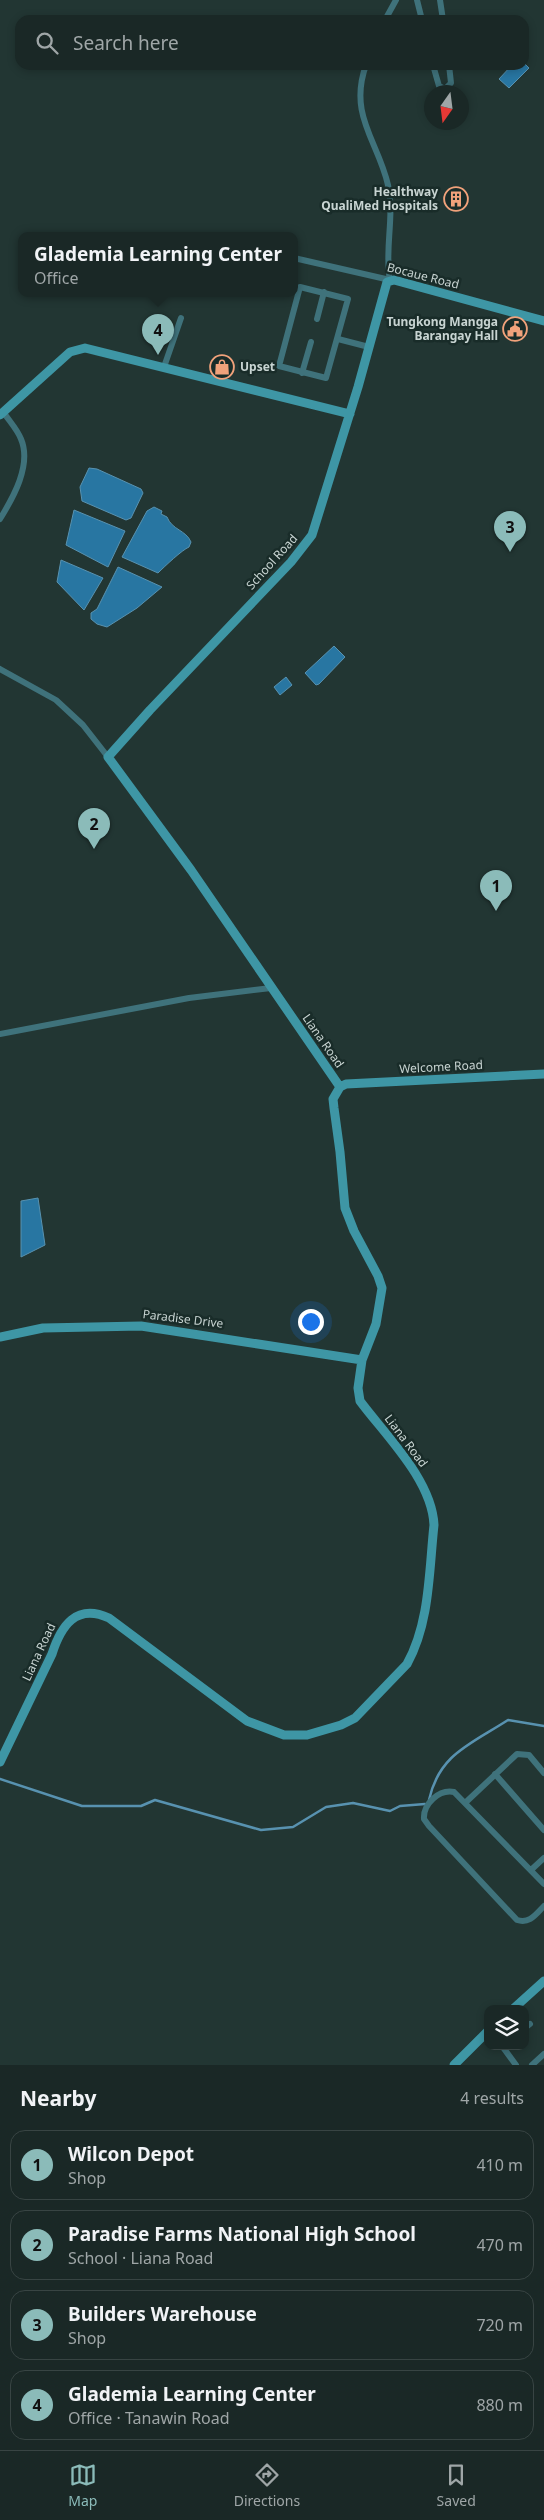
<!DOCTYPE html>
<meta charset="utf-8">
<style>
:root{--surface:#1a2826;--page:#23302e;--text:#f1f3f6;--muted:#9fa6a7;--line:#384443;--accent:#8bbbb9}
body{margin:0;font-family:"Noto Sans",sans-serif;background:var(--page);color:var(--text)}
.controls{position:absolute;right:15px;bottom:15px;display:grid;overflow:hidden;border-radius:10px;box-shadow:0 2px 8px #0003}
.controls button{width:45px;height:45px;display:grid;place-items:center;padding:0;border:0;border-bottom:1px solid var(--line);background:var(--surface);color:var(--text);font:25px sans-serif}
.compass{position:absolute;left:424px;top:85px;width:45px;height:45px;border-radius:50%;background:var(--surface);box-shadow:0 2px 8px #0003;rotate:194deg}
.you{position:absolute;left:310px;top:1321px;width:18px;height:18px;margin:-12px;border:4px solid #fff;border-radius:50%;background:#1a73e8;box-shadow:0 0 0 8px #1a73e833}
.badge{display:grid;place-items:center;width:32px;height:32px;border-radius:50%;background:var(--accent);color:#111;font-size:16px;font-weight:700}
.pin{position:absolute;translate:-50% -41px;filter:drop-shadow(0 1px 2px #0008)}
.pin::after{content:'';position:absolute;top:26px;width:18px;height:15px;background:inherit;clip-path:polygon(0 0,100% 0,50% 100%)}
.popup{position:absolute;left:18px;top:232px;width:280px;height:65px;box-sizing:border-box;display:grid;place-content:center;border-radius:10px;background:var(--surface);filter:drop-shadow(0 1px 4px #0005);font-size:16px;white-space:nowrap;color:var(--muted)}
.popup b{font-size:19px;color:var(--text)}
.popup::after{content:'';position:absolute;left:50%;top:100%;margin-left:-10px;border:10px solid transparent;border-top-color:var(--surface)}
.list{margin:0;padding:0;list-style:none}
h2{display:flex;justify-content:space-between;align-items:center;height:65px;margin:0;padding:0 20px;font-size:21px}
h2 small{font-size:16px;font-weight:400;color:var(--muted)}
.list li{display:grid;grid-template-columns:32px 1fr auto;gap:15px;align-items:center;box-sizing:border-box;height:70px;margin:0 10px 10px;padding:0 10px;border:1px solid var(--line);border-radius:15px}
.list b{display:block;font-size:19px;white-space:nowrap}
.list p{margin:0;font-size:16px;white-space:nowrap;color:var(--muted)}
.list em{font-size:16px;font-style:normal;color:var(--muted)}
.icon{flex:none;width:28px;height:28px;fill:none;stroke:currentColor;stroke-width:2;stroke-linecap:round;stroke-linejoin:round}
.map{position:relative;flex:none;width:544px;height:2065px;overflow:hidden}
.search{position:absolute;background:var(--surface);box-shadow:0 2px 8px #0003;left:15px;right:15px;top:15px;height:55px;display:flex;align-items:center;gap:12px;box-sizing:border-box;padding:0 18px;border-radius:15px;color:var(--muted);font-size:19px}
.sheet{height:385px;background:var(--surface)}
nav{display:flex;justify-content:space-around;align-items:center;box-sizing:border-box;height:70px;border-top:1px solid var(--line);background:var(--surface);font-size:14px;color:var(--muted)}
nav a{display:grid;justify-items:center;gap:2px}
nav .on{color:var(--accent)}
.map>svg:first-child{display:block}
.water{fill:#2876a2;stroke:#5892b0}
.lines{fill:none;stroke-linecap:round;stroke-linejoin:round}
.stream{stroke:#5892b0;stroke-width:2.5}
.street{stroke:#3f727b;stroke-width:6}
.secondary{stroke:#3e96a5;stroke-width:9}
.labels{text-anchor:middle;stroke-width:5;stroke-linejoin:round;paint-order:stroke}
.poi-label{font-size:12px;font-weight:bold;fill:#c8d4d2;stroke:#192c29;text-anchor:end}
.street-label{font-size:12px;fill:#c8d4d2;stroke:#192c29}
</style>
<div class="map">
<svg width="544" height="2065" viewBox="0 0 544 2065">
<rect width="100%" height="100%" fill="#223633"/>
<path class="water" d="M524,63l5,5 -20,20 -10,-9 13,-14h12z
M89,468l8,1 44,20 2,4 -12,25 -5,2 -44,-19 -2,-14z
M154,507l8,4 -1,3 6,3c5,13 19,13 24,25l-2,5c-7,3 -24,19 -31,26l-36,-16 25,-46z
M74,510l51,21 -17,36 -42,-22z
M61,560l42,18 -19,32 -27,-28z
M118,567l44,20 -25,21 -30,19 -10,-3 -6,-5v-6l6,-4z
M334,646l11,11 -26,27 -3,1 -11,-12z
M286,677l6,8 -12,10 -6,-8z
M38,1198l7,47 -24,12v-56z"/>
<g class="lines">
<path class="stream" d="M0,1779l82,27h59l14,-6 106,30 32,-3 33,-20 27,-4 37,8 10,-5 25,-2
M429,1800c10,-46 42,-56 79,-80l36,6"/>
<path class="street" d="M417,0l5,20
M440,0l3,20
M385,20l11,-20
M433,65l6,21 6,3 6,-6 -2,-18
M294,258l96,22c-6,-29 5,-63 -2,-95 -10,-44 -40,-70 -22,-120
M300,287l48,12 -22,79 -47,-12z
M317,319l7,-27
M338,339l31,8
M164,367l17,-49
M302,373l9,-31
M0,519c13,-21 32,-54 21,-80 -4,-10 -11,-17 -17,-26
M0,669l56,31 27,25 25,32
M0,1034l189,-36 82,-10
M495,1774l49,56
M465,1803l52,-49 12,1 15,18
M531,1870l13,-12
M544,1884l-90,-92c-15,-3 -31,12 -30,27l5,7 88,94c13,4 19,-6 27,-14
M525,2028l5,-4
M502,2046l14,19
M532,2065l12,-11"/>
<path class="secondary" d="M0,415l70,-63 15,-4 265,66
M340,1087l-149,-217 -83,-113 42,-47 141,-148 21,-27 46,-148 29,-105 7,-2 150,41
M340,1087l6,-3 198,-10
M0,1337l43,-9 98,-2 221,34
M0,1762l52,-108c9,-28 24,-51 57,-36l138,103 37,14h23l34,-10 14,-7 52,-54c23,-41 22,-94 27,-139 -2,-45 -48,-89 -74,-124l-2,-13 4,-28 14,-36 6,-36 -4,-12 -24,-45 -9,-23 -5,-56 -6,-44 -1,-9 7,-12
M513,2009l31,-28
M454,2065l34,-34"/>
</g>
<defs>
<g id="building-ring" transform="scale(1.25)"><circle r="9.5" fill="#192c29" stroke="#f1a27b" stroke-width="1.5"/><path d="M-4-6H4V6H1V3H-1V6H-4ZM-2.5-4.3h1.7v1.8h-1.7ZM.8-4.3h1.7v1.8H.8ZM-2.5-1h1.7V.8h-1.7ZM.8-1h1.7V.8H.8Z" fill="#f1a27b"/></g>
<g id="civic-ring" transform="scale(1.25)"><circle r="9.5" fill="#192c29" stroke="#f1a27b" stroke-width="1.5"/><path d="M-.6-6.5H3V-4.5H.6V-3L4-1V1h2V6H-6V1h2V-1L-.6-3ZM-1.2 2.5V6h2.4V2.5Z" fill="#f1a27b"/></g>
<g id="shop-ring" transform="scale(1.25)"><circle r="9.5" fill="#192c29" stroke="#f1a27b" stroke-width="1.5"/><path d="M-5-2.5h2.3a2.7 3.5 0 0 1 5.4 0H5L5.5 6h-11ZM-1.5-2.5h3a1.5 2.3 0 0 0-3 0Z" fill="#f1a27b"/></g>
</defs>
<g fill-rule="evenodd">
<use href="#building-ring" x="456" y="199"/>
<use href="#civic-ring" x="515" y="329"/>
<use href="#shop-ring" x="222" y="367"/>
</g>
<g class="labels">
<g class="poi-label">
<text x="438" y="196">Healthway<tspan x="438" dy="14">QualiMed Hospitals</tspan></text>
<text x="498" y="326">Tungkong Mangga<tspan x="498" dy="14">Barangay Hall</tspan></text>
<text x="240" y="371" text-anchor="start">Upset</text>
</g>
<g class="street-label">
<text transform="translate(423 276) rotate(14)" y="4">Bocaue Road</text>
<text transform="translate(272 562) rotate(-48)" y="4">School Road</text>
<text transform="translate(323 1041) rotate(55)" y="4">Liana Road</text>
<text transform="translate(441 1067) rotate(-3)" y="4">Welcome Road</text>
<text transform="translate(183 1319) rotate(7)" y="4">Paradise Drive</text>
<text transform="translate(406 1441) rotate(53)" y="4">Liana Road</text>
<text transform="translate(39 1652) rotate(-65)" y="4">Liana Road</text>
</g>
</g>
</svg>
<div class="controls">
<button><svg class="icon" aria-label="layers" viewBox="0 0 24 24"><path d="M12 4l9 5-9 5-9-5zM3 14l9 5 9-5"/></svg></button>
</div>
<svg class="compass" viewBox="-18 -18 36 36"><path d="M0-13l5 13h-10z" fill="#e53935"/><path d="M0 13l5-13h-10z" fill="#9fa6a7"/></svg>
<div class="you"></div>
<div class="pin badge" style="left:496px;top:911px">1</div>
<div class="pin badge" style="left:94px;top:849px">2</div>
<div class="pin badge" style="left:510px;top:552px">3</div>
<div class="pin badge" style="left:158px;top:355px">4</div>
<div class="popup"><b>Glademia Learning Center</b>Office</div>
<div class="search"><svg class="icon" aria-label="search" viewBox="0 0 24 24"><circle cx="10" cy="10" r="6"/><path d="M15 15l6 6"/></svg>Search here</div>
</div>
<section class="sheet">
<h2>Nearby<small>4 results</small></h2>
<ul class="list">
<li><span class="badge">1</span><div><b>Wilcon Depot</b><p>Shop</p></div><em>410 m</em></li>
<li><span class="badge">2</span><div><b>Paradise Farms National High School</b><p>School · Liana Road</p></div><em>470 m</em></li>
<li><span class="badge">3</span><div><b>Builders Warehouse</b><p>Shop</p></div><em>720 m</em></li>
<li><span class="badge">4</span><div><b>Glademia Learning Center</b><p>Office · Tanawin Road</p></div><em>880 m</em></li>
</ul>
</section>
<nav>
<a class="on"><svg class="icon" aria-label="map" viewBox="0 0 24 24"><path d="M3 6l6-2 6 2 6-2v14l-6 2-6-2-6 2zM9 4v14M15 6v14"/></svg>Map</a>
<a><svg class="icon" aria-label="directions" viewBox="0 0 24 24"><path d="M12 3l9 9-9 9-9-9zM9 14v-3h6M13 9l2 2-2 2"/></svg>Directions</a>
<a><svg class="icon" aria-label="saved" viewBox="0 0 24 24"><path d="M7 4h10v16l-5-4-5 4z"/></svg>Saved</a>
</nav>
